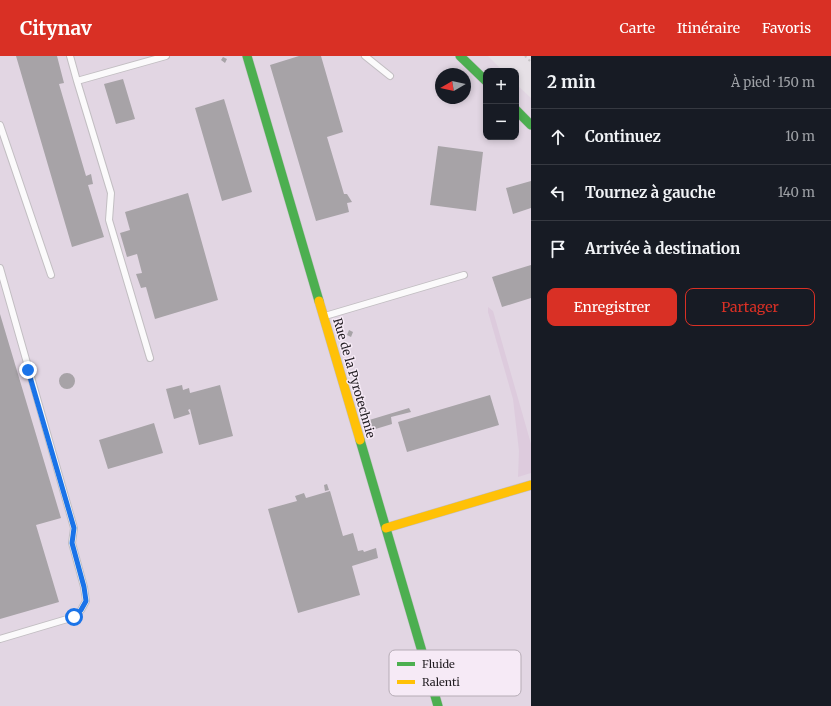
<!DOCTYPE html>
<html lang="fr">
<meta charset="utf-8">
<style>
:root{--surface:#171b24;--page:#20242c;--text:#f1f3f6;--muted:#9ea1a6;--line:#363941;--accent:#d93025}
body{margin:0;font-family:Merriweather,serif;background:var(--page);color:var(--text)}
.controls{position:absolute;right:12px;top:12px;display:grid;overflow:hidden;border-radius:8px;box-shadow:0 2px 6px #0003}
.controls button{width:36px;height:36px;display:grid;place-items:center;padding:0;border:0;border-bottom:1px solid var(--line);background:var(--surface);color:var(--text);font:20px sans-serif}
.compass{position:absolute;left:435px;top:12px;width:36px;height:36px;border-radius:50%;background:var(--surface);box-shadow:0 2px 6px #0003;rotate:261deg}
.stop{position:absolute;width:12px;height:12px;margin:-9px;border:3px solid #1a73e8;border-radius:50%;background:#fff}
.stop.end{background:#1a73e8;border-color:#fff;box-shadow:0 1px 4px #0008}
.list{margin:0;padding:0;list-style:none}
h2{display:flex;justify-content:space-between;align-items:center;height:52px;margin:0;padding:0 16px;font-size:17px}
h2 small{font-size:13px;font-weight:400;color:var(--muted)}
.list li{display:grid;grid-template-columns:26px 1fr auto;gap:12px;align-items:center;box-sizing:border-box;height:56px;padding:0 16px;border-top:1px solid var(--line)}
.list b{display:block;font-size:15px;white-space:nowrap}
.list em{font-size:13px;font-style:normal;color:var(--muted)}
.actions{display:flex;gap:8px;padding:12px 16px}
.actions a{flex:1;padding:9px 0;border:1px solid var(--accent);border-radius:8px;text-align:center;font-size:14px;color:var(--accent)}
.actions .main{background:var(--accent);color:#fff}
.icon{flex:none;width:22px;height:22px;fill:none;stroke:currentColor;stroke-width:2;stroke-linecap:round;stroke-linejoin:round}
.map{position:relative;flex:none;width:531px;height:650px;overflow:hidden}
header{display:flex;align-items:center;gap:24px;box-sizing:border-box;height:56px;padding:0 20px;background:var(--accent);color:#fff}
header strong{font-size:19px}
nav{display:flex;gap:22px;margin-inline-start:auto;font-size:14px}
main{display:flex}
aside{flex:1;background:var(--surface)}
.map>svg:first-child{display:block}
.built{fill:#e2d6e3;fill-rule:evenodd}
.green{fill:#ddcbdd}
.building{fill:#a7a3a7}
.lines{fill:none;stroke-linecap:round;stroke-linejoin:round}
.lane-casing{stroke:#c2bec2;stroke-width:8}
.fast-casing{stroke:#c2bec2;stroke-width:10}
.slow-casing{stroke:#c2bec2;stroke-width:10}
.path{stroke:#c5c2c5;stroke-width:2;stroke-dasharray:2 3;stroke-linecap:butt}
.lane{stroke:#fbfafb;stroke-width:6}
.fast{stroke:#4caf50;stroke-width:9}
.slow{stroke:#ffc107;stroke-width:9}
.route{stroke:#1a73e8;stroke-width:5}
.labels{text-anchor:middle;stroke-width:3;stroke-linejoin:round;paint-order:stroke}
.street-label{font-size:12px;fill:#221d22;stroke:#f6eaf6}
.key{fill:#f6eaf6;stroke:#b6acb6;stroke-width:1}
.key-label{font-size:11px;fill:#221d22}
</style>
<header>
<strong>Citynav</strong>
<nav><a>Carte</a><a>Itinéraire</a><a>Favoris</a></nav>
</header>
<main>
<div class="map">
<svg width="531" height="650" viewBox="0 0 531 650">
<rect width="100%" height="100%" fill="#e6e0e6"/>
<path class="built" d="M0,0h488l15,15h-17v66h30v-53l15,14v608h-531zM441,18h24v24h-24z"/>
<path class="green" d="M488,251l5,4 38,133v29l-13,4 1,-26 -6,-52 -25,-87z"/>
<path class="building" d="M16,0h41l7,27 -5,1 27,92 5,-2 2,10 -5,1 16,52 -32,10z
M299,0h22l22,76 -16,5 17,57h3l5,8 -5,1 2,9 -33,9 -46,-156z
M223,1l4,2 -2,4 -4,-3z
M123,23l12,40 -19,5 -12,-40z
M224,43l28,93 -30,9 -27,-93z
M438,90l45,6 -7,59 -46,-6z
M531,125v27l-18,6 -7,-26z
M188,137l30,107 -63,19 -9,-32 -5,1 -5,-14 6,-1 -5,-19 -10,3 -7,-24 10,-3 -5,-18z
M531,209v33l-29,9 -10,-30z
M0,258l61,204 -25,7 23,77 -59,17z
M349,274l4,2 -2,5 -4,-2z
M59 325a8 8 0 1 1 16 0a8 8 0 1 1-16 0Z
M182,329l1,5 6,-2 1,5 30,-8 13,51 -34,9 -9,-36 -2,1 2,4 -16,5 -8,-30z
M490,339l9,30 -92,27 -9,-30z
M409,352l2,4 -20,5 1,7 -23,7 -3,-10z
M154,367l9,30 -55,16 -9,-29z
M327,428l2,6 -4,1 -1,-6z
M330,435l13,45 10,-3 5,18 5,-1 1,2 12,-4 2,10 -26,8 8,29 -62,18 -30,-104 29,-8 -2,-5 9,-3 2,5z"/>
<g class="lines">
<g class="lane-casing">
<path id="lane" d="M70,0l7,25
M365,0l25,20
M0,69l51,150
M0,212l74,260 -2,15 12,44 2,14 -5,9 -7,7 -74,22
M325,260l139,-41
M150,302l-41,-138 2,-27 -34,-112 89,-25"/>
</g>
<g class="fast-casing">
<path id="fast" d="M247,0l72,245
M460,0l26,25
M516,54l15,15
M360,384l78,266"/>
</g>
<g class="slow-casing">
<path id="slow" d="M319,245l41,139
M386,472l145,-43"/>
</g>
<path class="path" d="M525,0l6,6"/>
<use href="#lane" class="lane"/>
<use href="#fast" class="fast"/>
<use href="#slow" class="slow"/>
</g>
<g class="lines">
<path class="route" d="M28,314l46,158 -2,15 12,44 2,14 -5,9 -7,7"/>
</g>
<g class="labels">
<g class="street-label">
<text transform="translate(354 322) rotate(74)" y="4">Rue de la Pyrotechnie</text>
</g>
</g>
<rect x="389" y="594" width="132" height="46" rx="6" class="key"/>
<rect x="397" y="606" width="18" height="4" fill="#4caf50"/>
<rect x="397" y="624" width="18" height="4" fill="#ffc107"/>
<g class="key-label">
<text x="422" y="612">Fluide</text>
<text x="422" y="630">Ralenti</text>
</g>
</svg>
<div class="controls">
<button>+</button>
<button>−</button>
</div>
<svg class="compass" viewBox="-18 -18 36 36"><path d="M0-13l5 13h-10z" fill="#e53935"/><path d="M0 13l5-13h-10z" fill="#9ea1a6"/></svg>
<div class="stop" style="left:74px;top:561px"></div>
<div class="stop end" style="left:28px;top:314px"></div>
</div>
<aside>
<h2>2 min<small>À pied · 150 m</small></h2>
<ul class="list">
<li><svg class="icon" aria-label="ahead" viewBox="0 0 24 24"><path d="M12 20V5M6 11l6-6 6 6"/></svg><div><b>Continuez</b></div><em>10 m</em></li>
<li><svg class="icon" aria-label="left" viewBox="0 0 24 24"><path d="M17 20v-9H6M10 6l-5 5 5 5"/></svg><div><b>Tournez à gauche</b></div><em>140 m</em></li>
<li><svg class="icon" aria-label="arrive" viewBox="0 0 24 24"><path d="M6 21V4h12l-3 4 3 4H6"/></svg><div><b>Arrivée à destination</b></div></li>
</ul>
<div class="actions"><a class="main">Enregistrer</a><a>Partager</a></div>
</aside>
</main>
